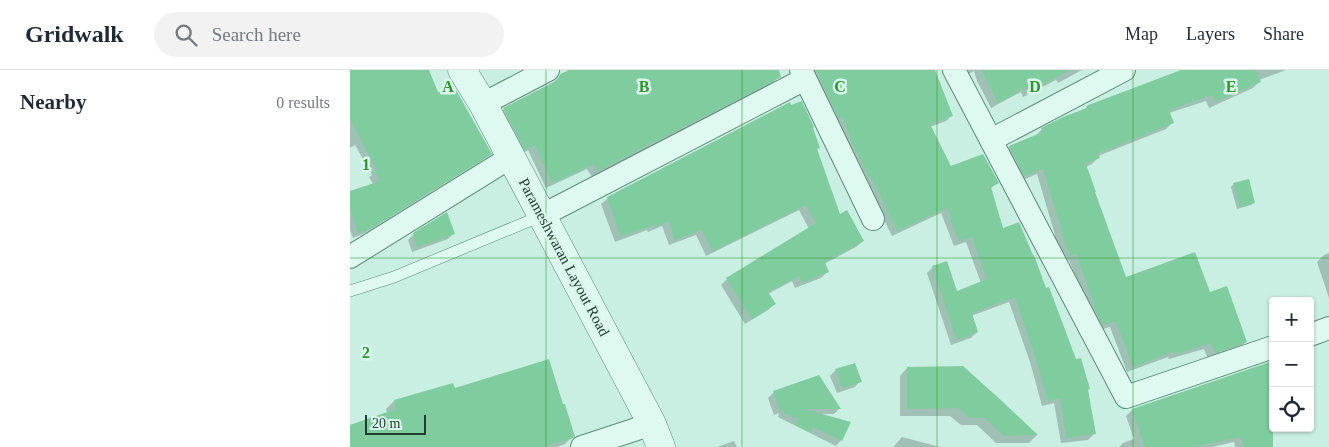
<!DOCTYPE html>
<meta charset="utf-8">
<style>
:root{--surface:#fff;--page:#f2f2f3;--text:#1f2937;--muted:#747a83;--line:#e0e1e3}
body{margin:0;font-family:"Times New Roman",serif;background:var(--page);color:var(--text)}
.controls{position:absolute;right:15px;bottom:15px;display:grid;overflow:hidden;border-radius:5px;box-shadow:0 1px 4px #0004}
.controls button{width:45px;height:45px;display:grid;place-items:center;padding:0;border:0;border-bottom:1px solid var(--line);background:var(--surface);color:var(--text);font:25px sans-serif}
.scale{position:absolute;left:15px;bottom:12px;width:61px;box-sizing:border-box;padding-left:5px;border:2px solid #213c2e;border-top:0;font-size:14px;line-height:18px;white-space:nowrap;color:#213c2e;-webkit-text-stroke:4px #d9f6ed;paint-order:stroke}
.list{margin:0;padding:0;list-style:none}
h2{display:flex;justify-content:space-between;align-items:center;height:65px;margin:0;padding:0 20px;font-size:21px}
h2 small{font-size:16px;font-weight:400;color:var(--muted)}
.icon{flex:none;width:28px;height:28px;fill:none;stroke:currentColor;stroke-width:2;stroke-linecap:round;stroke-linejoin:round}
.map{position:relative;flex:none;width:979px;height:377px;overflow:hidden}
header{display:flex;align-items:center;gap:30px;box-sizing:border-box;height:70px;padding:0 25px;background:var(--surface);border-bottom:1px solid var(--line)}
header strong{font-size:24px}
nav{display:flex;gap:28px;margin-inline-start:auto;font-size:18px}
.search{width:350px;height:45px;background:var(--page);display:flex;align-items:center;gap:12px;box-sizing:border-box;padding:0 18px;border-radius:28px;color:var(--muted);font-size:19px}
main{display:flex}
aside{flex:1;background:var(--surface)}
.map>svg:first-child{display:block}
.shadow{fill:#0003}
.building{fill:#7fcd9e}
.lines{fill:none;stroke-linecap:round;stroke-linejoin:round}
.service-casing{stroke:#5d8c75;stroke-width:12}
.minor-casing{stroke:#5d8c75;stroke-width:24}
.tertiary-casing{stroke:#5d8c75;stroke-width:29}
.service{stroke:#ddf9f0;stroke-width:11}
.minor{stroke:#ddf9f0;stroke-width:22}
.tertiary{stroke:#ddf9f0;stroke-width:28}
.grid{fill:none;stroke:#2e962d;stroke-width:1;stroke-opacity:0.55}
.labels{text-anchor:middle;stroke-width:5;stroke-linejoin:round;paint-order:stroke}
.street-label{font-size:15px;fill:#213c2e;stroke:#d9f6ed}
.grid-label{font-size:16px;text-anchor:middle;font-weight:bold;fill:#2e962d;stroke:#d9f6ed;stroke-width:5;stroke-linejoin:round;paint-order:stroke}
</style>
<header>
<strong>Gridwalk</strong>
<div class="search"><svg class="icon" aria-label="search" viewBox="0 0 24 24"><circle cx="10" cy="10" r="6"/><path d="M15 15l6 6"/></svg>Search here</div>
<nav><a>Map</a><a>Layers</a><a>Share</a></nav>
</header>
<main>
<aside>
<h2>Nearby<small>0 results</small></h2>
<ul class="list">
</ul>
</aside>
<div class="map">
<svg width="979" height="377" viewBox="0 0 979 377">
<rect width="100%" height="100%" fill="#c9efe3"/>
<path class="shadow" d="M0,0h68l72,83 -6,6 -119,74 -12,5 -3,-8v-37l23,-9 -4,-7 3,-2 -17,-30 -5,3z
M218,0h207l3,7 -6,7 -180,93 -5,-8 -41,19 -18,-38 -9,6 -22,-40 7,-7 49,-26 8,-8 4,-2z
M459,0h125l17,46 -5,5 -16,6 20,41 47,15 -7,6 13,40 43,60 41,102 7,43 -6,6 -27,3 -7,-40 -12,3 -12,-44 -21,-60 -38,14 6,16 -6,6 -20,7 -24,-72 6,-6 23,26 25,-10 -15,-41 -12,4 -13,-33 -49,23z
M610,0h122l-24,13 -2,-3 -33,17 -2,-5 -30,16 -14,-27 -3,-10 -10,5z
M835,0h101l-27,10v2l-6,6 -44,20 -3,-7 -37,12 4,9 -7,7 -68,27v2l-6,6 -6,3 8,26 31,86 84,15 37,48 -7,6 -31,11 -4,-10 -35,10 -1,-2 -41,15 -17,-45 -14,4 -27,-71 -6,2 -9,-26 1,-1 -18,-61 -19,8 -15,-29 6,-6 26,-10 7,-8 41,-18 4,-4z
M469,77l-3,3 23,66 24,25 -7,6 -32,17 3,8 -6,6 -26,10 -3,-7 -24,13 6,10 -6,6 -23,14 -24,-39 6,-6 82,-50 -10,-19 -93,46 -10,-21 -27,10 -7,-19 -14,6 -1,-2 -32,12 -14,-38 7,-6z
M884,114l20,19 -3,2 -14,4 -6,-22z
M64,164h39l-5,5 -36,13 -4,-12z
M979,183v45l-12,-36 7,-7z
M613,297l74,68 -8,8h-33l-19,-18h-16l-11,-9h-50v-40l7,-8z
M486,300l24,11 -5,6 -18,6 -7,-17z
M104,319l119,47 -8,8 -8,3h-207v-21l37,-13 -1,-4 8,-8z
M424,322l65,17 -5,5h-14l21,26 -5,6 -58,-29 1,-4 -5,2 -6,-17z
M782,340l132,5 7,32h-36l-1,-5 -22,5h-93l4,-4 11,-4 -8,-23z
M552,367l38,10h-46l1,-2z
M384,371l3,6h-20z"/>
<path class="building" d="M0,0h79l9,22 18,-2 36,64 -120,74 -14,5 -8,-24v-18l30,-10 -6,-11 3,-1 -27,-49z
M220,0h209l2,7 -183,94 -4,-7 -42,19 -17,-38 -10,5 -22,-42 51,-26 5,-5 1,-3z
M466,0h119l18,46 -23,8 21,42 32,-12 16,29 -8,4 12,41 16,-6 14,33h1l12,33 3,-1 27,72 5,-1 9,31 -2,1 8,44 -30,4 -6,-40 -12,3 -13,-45 -20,-59 -43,16 6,19 -21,8 -25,-74 15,-5 10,30 30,-12 -15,-42 -13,4 -12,-33 -50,23 -26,-55 -2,1 -17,-34 -9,-26 -4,1z
M631,0h89l-40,22 -3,-5 -29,16z
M831,0h75l5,12 -46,20 -3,-7 -43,15 5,13 -76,30 2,5 -14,6 10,28h-1l31,85 69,-25 15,40 17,-6 20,56 -32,11 -4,-10 -35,11 -1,-3 -42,16 -17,-46 -13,4 -8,-15 -7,-24 -12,-32 -6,2 -10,-27 1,-1 -18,-59 -19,7 -15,-30 34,-14 -2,-4 22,-11 24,-9 -1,-2z
M452,31l12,26 -1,1 7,20 -3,1 23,65 7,-4 17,31 -39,21 4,10 -27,11 -3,-7 -31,16 8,12 -24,15 -26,-41 90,-55 -10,-18 -93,46 -11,-21 -27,10 -6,-19 -14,6 -1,-2 -33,11 -14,-39 183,-95 1,3z
M899,109l6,24 -15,4 -7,-24z
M97,142l8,22 -38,13 -4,-14z
M199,289l14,45h2l10,33 -2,1 -30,9h-193v-22l46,-16 -2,-9 59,-17 2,5z
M923,291v86h-29l-4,-10 -48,10h-47l-13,-38z
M505,293l7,19 -20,6 -7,-19z
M613,296l40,36 35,33 -34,1 -19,-18h-16l-11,-10 -51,1v-42z
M469,305l22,34h-37l47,13 -9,19 -29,-14 -2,6 -16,-8 3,-6 -16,-7 1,-3 -3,1 -7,-19z"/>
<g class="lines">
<g class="service-casing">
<path id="service" d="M0,221l44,-14 147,-61"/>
</g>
<g class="minor-casing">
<path id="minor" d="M451,0l72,149
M604,0l172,327 147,-50
M133,34l65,-34
M641,70l133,-70
M191,146l264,-137
M0,187l161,-100
M960,265l19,-7
M232,377l70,-23"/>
</g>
<g class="tertiary-casing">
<path id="tertiary" d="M112,0l21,34 169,320 9,23"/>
</g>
<use href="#service" class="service"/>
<use href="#minor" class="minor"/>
<use href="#tertiary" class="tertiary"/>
</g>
<path class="grid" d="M196,0v377M392,0v377M587,0v377M783,0v377M0,188h979"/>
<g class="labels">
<g class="street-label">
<text transform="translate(214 187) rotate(62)" y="5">Parameshwaran Layout Road</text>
</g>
</g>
<g class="grid-label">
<text x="98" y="22">A</text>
<text x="294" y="22">B</text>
<text x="490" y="22">C</text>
<text x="685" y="22">D</text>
<text x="881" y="22">E</text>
<text x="16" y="100">1</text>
<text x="16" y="288">2</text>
</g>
</svg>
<div class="controls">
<button>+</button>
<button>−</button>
<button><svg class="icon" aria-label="locate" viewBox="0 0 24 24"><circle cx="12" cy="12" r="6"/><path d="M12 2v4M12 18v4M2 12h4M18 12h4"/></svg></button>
</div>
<div class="scale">20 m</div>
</div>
</main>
